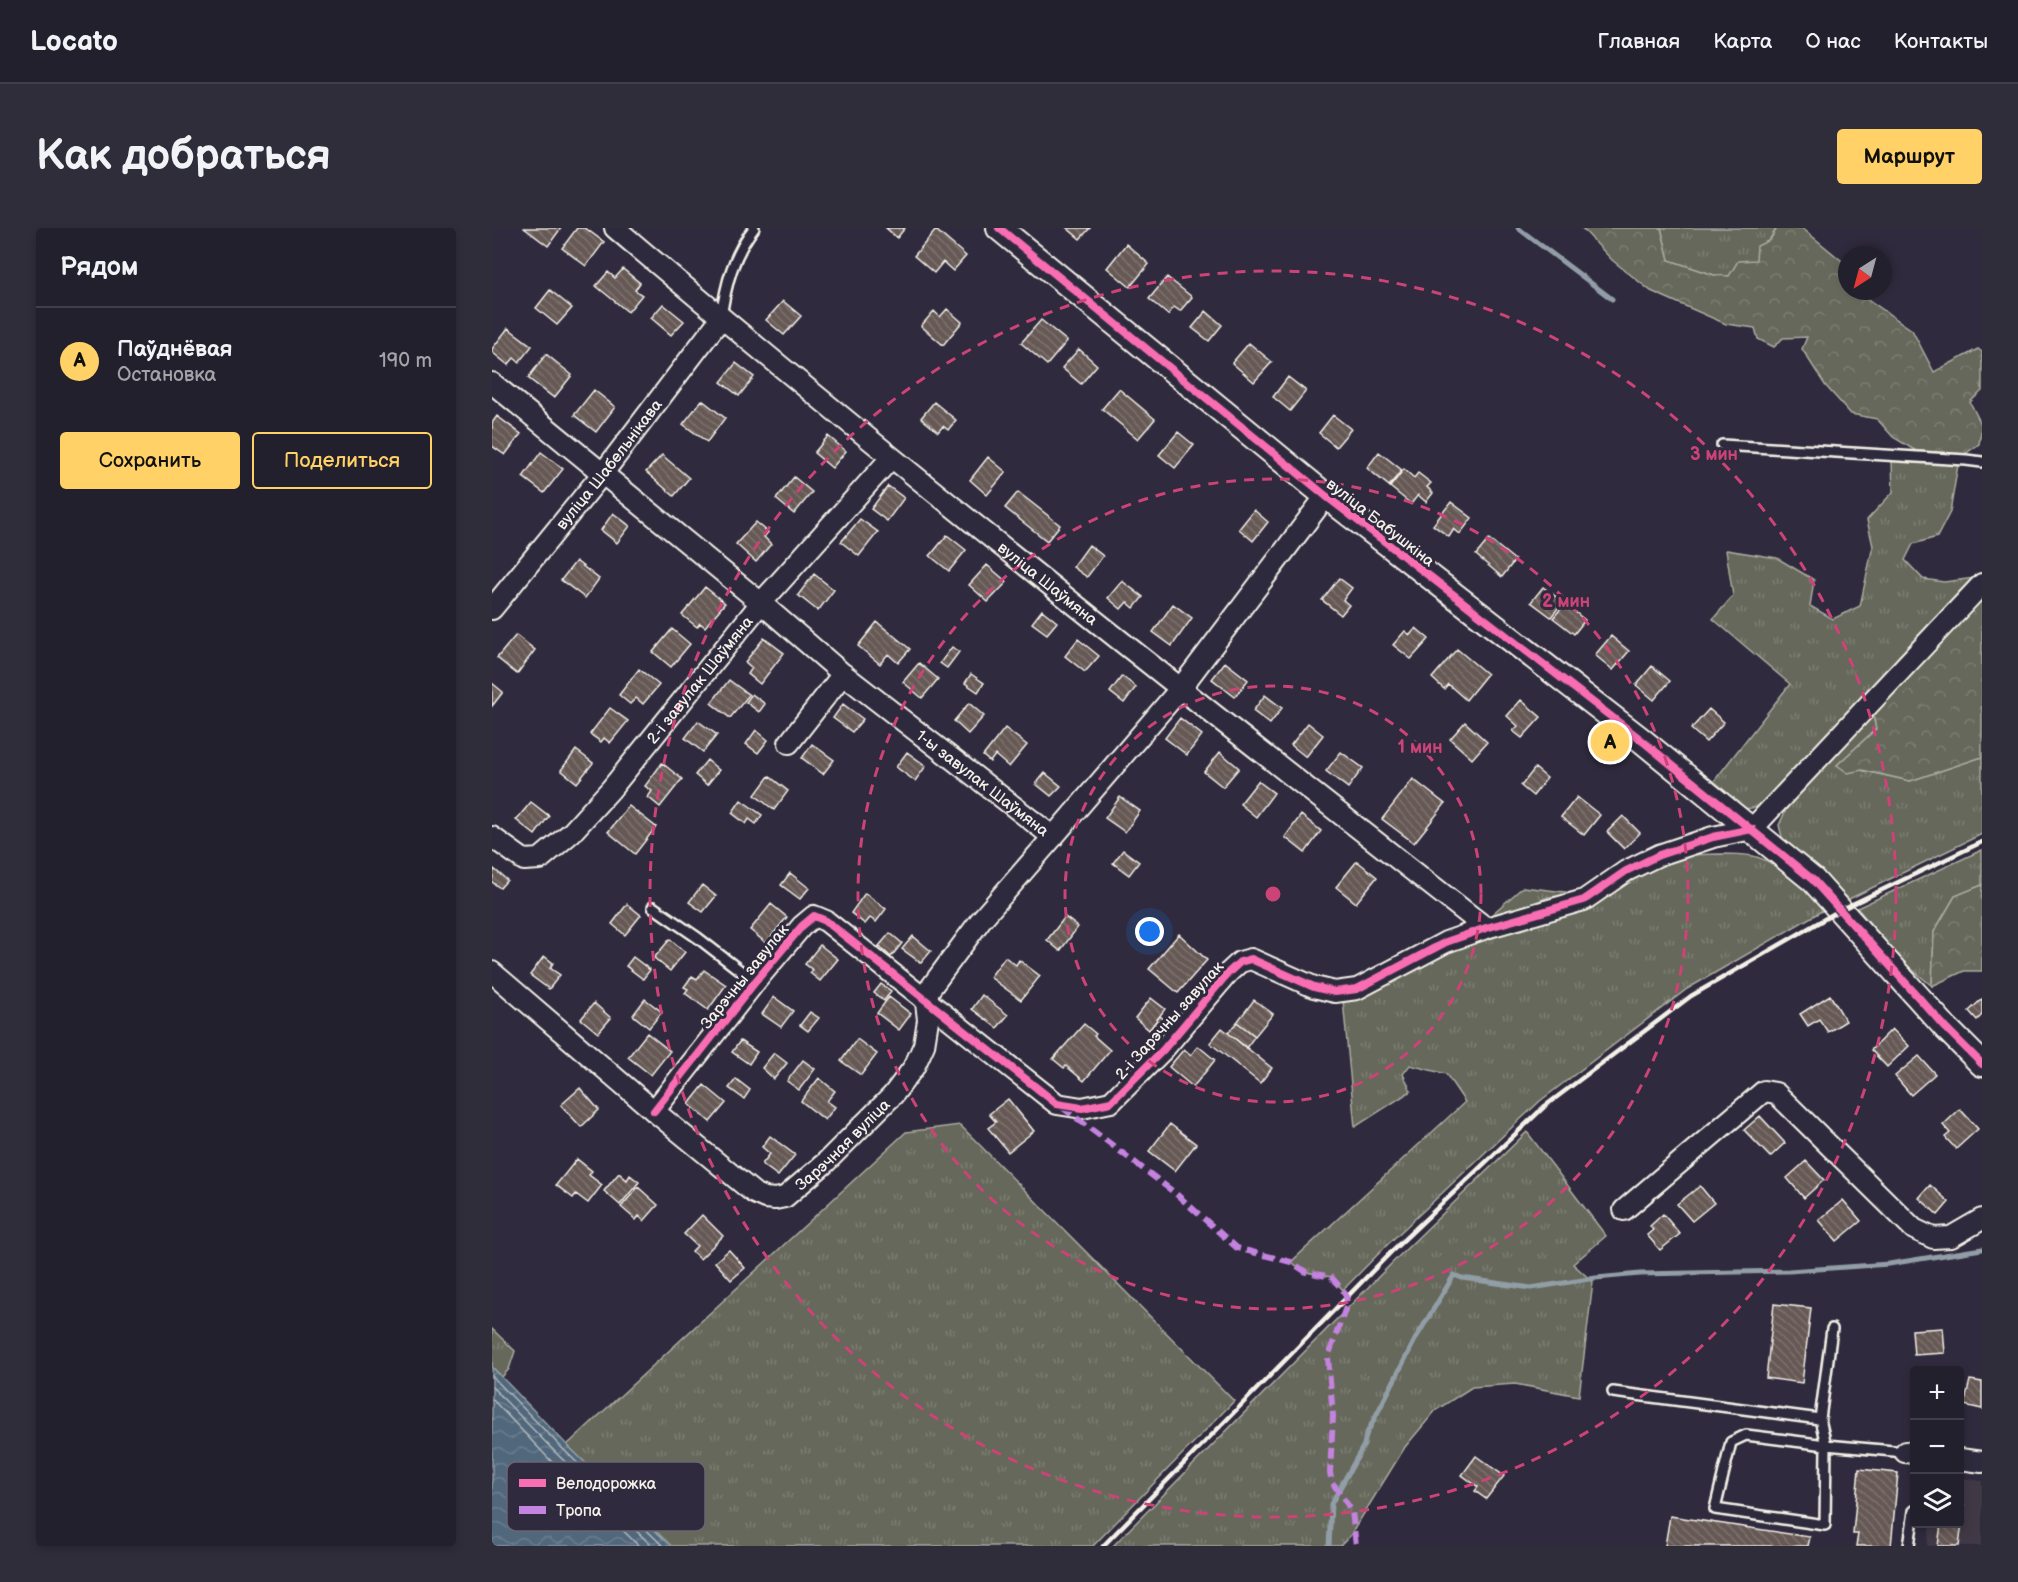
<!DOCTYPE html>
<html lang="ru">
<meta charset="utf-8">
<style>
:root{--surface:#23202e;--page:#2f2d3a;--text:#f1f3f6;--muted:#a3a3aa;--line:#403e4a;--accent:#ffd166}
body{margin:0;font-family:"Balsamiq Sans",sans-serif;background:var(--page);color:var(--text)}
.controls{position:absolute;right:18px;bottom:18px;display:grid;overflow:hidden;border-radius:6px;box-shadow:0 3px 9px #0003}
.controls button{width:54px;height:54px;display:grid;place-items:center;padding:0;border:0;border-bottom:2px solid var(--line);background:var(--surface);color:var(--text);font:30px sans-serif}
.compass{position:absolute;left:1346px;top:18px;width:54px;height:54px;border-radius:50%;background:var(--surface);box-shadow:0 3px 9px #0003;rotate:216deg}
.you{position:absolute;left:658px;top:704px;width:21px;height:21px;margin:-15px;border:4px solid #fff;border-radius:50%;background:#1a73e8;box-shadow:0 0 0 9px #1a73e833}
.badge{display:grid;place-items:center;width:39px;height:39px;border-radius:50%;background:var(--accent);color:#111;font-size:20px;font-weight:700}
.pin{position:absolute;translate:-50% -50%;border:3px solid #fff;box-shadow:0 2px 6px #0006}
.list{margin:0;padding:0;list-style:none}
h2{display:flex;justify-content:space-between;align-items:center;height:78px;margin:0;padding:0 24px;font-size:26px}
h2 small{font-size:20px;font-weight:400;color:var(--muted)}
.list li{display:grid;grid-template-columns:39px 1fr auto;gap:18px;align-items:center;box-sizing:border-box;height:108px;padding:0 24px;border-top:2px solid var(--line)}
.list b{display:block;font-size:22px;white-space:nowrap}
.list p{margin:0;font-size:20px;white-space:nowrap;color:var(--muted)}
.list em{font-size:20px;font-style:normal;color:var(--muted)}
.actions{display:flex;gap:12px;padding:18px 24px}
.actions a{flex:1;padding:14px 0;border:2px solid var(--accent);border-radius:6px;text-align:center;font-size:21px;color:var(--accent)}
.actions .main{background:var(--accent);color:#111}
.icon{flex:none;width:33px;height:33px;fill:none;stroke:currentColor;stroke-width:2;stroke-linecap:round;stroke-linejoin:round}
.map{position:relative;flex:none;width:1490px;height:1318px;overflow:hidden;border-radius:6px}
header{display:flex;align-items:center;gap:36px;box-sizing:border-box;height:84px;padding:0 30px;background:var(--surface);border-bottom:2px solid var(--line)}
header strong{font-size:28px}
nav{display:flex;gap:33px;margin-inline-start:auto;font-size:21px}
.intro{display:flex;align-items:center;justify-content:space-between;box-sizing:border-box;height:144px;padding:0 36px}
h1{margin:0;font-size:42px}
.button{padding:15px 27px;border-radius:6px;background:var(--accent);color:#111;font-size:21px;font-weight:700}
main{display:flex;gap:36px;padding:0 36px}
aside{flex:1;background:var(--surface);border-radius:6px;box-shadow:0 3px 9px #0003}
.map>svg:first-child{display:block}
.built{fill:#403844}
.grass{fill:url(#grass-tufts);stroke:#acaca1;stroke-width:1.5}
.forest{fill:url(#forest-crowns);stroke:#acaca1;stroke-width:1.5}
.water{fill:url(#water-waves);stroke:#929ea7;stroke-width:1.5}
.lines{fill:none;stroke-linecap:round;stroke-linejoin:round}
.shore{stroke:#b3babd;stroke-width:1.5}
.stream{stroke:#929ea7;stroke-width:5}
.building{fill:url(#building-back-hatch);stroke:#f4f1e8;stroke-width:1.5}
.service-casing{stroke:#f4f1e8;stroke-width:14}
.minor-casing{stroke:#f4f1e8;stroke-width:24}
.tertiary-casing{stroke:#f4f1e8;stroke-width:28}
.service{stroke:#2f2a3d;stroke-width:9}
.minor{stroke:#2f2a3d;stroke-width:20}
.tertiary{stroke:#2f2a3d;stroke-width:24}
.rail{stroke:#f4f1e8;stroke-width:4.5}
.quiet{stroke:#c483df;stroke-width:6;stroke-dasharray:12 6;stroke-linecap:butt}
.cycleway-casing{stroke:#2f2a3d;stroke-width:11}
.cycleway{stroke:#f96db3;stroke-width:8}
.ring{fill:none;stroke:#cc4377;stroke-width:3;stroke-dasharray:10 8}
.labels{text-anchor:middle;stroke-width:6;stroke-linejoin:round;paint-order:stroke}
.street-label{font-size:16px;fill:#f4f1e8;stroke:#2f2a3d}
.key{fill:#2f2a3d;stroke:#6a6670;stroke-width:1.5}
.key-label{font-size:16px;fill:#f4f1e8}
.centre{fill:#cc4377;stroke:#2f2a3d;stroke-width:3}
.ring-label{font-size:18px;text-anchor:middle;font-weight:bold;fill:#cc4377;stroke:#2f2a3d;stroke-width:6;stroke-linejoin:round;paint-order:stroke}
</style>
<header>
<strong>Locato</strong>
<nav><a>Главная</a><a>Карта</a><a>О нас</a><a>Контакты</a></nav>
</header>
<div class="intro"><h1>Как добраться</h1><a class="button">Маршрут</a></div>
<main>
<aside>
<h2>Рядом<small></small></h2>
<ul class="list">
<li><span class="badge">A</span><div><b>Паўднёвая</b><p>Остановка</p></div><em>190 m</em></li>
</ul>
<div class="actions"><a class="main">Сохранить</a><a>Поделиться</a></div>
</aside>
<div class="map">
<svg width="1490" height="1318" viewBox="0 0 1490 1318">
<defs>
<pattern id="grass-tufts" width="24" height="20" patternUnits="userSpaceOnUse" patternTransform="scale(1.5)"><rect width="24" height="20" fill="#65685a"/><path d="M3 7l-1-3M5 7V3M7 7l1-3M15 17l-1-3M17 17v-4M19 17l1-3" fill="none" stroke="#7c7e72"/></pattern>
<pattern id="forest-crowns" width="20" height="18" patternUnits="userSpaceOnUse" patternTransform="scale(1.5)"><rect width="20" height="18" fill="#65685a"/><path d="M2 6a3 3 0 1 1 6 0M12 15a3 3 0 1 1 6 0" fill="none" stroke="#7c7e72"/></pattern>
<pattern id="water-waves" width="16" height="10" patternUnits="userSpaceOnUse" patternTransform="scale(1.5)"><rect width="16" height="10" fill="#51677c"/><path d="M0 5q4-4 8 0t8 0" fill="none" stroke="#6b7d8f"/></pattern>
<pattern id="building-back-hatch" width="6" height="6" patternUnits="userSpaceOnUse" patternTransform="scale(1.5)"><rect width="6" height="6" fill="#665955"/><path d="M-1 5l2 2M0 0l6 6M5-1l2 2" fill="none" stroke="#7c716d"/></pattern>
</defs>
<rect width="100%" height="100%" fill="#2f2a3d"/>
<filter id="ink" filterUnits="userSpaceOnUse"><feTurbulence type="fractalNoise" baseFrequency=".0167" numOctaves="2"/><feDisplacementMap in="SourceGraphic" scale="12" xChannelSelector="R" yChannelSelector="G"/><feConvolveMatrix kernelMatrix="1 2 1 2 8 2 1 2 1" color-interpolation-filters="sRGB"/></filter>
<g filter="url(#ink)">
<path class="built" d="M1468,1250l22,3v65h-55l3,-22h30z"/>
<path class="grass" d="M1169,0h116l-21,32 -26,16 -16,-1 -45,-15z
M1400,233l66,4 -8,47 -13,25 -24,7 -8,16 18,19 21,3 31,-4 -206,222c-31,21 -32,-1 -55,-19l76,-97 -77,-65 20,-23 -7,-46 51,8 37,22 -4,26 23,13 27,-13 13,-60 -6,-26 26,-28z
M1381,487l3,14 -39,36 73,16 72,-24v77l-133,65 -60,-52 -7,-10 -3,-12 11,-24z
M1490,622v35l-27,11 -21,36 -2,54 -30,-25 -45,-53z
M1228,626c10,0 22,0 33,2 25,5 54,35 72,53l-138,80 -147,112 -153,144 -44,45 -12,-13 -25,-5 -15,-10 174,-160 -19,-28 -36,-9 -7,9 8,17 -56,36 -12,-127 105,-53 236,-92z
M1031,659l59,7 -34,3 -50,22 -7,-4z
M468,897l274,276 -141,145h-422l-104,-101 339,-313z
M1035,904l79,104 -33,28 20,18 -14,114 -64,-12 -43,3 -36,23 -31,37 -55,89 -10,10h-227l285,-289z
M0,1101l23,22 -6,18 -7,8 -10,-10z"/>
<path class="forest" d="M1090,0h79l8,32 45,15 15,1 9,-15 18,-1 1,-14 13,-6 7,-12h25l45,37v26h17l5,9 43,30 22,42 44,-23 4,3v39l-12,11 12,24 -3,18 -14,10 -49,-3 -23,-14 -16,-18 -26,-5 -26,-29 -23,-36 5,-12 -24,1 -9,9 -16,-8 -3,-11 -29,-4 -75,-33 -39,-31z
M1490,372v157l-72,24 -48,-11 -14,3 -11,-8 39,-36 -3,-14z
M1490,657v86h-18l-32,15 2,-54 21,-36z"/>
<path class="water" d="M0,1139l75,78 104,101h-179z"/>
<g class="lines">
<path class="shore" d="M0,1148l71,73 100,97
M0,1159l66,68 94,91
M0,1171l59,62 88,85"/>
<path class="stream" d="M1026,0l94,71
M837,1318l2,-42 33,-59 2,-10 50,-97 38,-63 8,3 69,10 65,-10 44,-4 149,-3 100,-7 93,-15"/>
</g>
<path class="building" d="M32,0h37l-13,18z
M85,0h8l19,14 -18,24 -24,-18z
M394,0h19l-8,10z
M575,0h23l-10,11z
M444,2l30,26 -13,15 -10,-9 -9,11 -20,-17z
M634,16l23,20 -19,23 -23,-19z
M131,41l17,14 -5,7 7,5 -14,17 -32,-26 12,-14 7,6z
M675,49l25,20 -12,14 -6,-4 -6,8 -19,-16z
M58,62l22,18 -15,17 -21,-17z
M291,73l18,15 -17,19 -18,-15z
M171,76l21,17 -13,14 -20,-17z
M455,81l15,13 -19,23 -22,-19 13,-15 6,6z
M714,83l16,14 -13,16 -17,-13z
M549,92l26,21 -20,24 -26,-22z
M16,100l24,18 -13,16 -5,-4 -6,7 -16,-13v-3z
M757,115l23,19 -18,20 -22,-19z
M587,121l18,16 -16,19 -19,-16z
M54,126l26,21 -18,23 -26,-20z
M244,135l18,14 -15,19 -18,-14z
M796,149l18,14 -16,20 -17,-14z
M627,161l36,30 -17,20 -36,-30z
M102,162l21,17 -19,25 -22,-17z
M210,172l23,18 -18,24 -24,-18z
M442,174l22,18 -8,10 -5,-4 -5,6 -17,-14z
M841,187l18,14 -15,18 -17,-14z
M5,188l24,18 -16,21 -13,-9v-23z
M686,204l16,13 -19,23 -16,-13z
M336,208l18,15 -14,17 -18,-15z
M49,224l22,17 -19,24 -21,-16z
M887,224l23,18 -13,16 -22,-18z
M170,227l27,23 -15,18 -28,-24z
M496,229l18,15 -19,23 -17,-15z
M912,241l10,9 4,-5 13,10 -4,4 6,6 -7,9 -8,-7 -7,9 -21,-17z
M302,249l18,15 -18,22 -18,-15z
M396,258l16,12 -17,23 -16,-12z
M526,264l42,33 -13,16 -42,-33z
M959,274l21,16 -12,16 -6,-5 -5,8 -16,-12z
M762,282l14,12 -15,19 -14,-12z
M121,285l17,13 -13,17 -16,-13z
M368,291l18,13 -19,24 -18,-14z
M264,294l12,10 -4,5 7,7 -15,18 -20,-18z
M455,307l19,15 -17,21 -19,-15z
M997,311l26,21 -13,17 -26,-22z
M597,317l14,11 -16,21 -14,-10z
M84,333l23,18 -14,19 -24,-18z
M495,337l20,17 -19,20 -19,-17z
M322,346l20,16 -16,21 -20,-16z
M847,350l13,10 -9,12 6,5 -8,10 -19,-15z
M630,353l21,16 -9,11 -7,-6 -6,7 -13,-11z
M213,359l20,16 -20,24 -5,-4 -3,4 -15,-12z
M1051,359l20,15 -12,15 -20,-15z
M681,376l19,14 -20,28 -19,-14z
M1073,376l20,16 -11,14 -21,-16z
M550,382l15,12 -10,12 -15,-11z
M385,394l33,27 -12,14 -10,-9 -8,10 -22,-18z
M924,400l13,11 -18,20 -18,-14 12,-14 5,4z
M180,401l18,15 -19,23 -18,-15z
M24,407l19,15 -18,24 -20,-16z
M1119,408l18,15 -16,19 -18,-15z
M272,410l20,15 -24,31 -12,-10 4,-6 -7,-6z
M586,411l21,17 -14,16 -20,-16z
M460,419l7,5 -12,16 -7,-5z
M965,421l30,25 -21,26 -18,-16 -4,5 -12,-11z
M733,434l23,18 -13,17 -23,-18z
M427,435l19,16 -16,19 -19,-16z
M1160,438l18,15 -16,19 -18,-15z
M147,441l20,16 -16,19 -7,-6 -6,6 -11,-9z
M479,446l13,9 -6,9 -13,-9z
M630,448l14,11 -12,16 -14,-11z
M237,452l20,15 -19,23 -19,-15z
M0,455l11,9 -11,14z
M260,466l13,10 -6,8 -13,-10z
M773,467l17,13 -12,16 -17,-13z
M1029,472l20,17 -19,21 -9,-7 5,-5 -11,-10z
M477,475l15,13 -16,18 -14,-13z
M351,476l20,15 -11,13 -19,-14z
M118,480l18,13 -18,22 -6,-5 -3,4 -11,-8z
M1217,481l15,13 -18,20 -15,-13z
M688,490l22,17 -15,20 -22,-17z
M206,493l19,14 -14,17 -18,-14z
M973,494l22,20 -15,17 -22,-20z
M816,495l15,12 -17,22 -15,-12z
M513,500l22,17 -18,22 -14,-12 -5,7 -7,-6z
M264,502l12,10 -10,13 -12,-9z
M320,516l22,16 -11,14 -21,-16z
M84,522l17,13 -16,20 -16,-13z
M415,524l19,14 -11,15 -19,-14z
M728,524l19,16 -16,19 -19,-15z
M849,524l22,16 -15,20 -22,-17z
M215,532l12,10 -12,15 -12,-10z
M170,535l20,16 -22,28 -12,-10 4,-6 -7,-5z
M1043,540l12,10 -14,18 -12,-10z
M553,545l16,13 -10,10 -15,-12z
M277,548l19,15 -14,19 -19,-15z
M921,551l32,25 -31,39 -32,-24z
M766,553l16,12 -18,24 -16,-13z
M628,569l20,14 -15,21 -20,-14z
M1085,569l23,18 -16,20 -23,-18z
M249,572l21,15 -6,9 -7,-5 -3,5 -14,-11z
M39,574l18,14 -14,19 -19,-15z
M137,578l27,21 -21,27 -27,-22z
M809,587l20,16 -16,22 -20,-16z
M1131,588l17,17 -16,16 -17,-17z
M631,622l16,12 -10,13 -16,-12z
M865,633l20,16 -21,26 -20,-16z
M2,641l13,11 -7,8 -8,-6z
M298,645l19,15 -9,11 -19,-14z
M210,657l14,11 -13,16 -14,-10z
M373,665l21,16 -10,13 -6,-4 -5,6 -14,-11z
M135,676l14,11 -16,20 -13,-11z
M279,676l16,13 -21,26 -16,-13z
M573,689l13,10 -18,24 -13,-11z
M398,705l12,10 -11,14 -12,-11z
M687,706l28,26 -29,33 -29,-24z
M421,708l18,15 -10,12 -19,-14z
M178,711l15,13 -15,19 -16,-13z
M328,717l18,14 -18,22 -10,-8 3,-3 -8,-6z
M52,728l9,7 -3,5 10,7 -11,14 -19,-14z
M141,729l17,13 -7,9 -17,-13z
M513,729l11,8 3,-5 21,16 -19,24 -31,-23z
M212,742l22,15 -18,25 -23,-17 3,-4 -4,-2 8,-11 5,3z
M389,756l10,7 -7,10 -10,-8z
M490,767l26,20 -11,13 -25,-19z
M1338,767l16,26 -18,11 -9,-13 -11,7 -8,-12z
M282,769l19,14 -12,16 -19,-13z
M397,769l22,17 -12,16 -22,-17z
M659,770l14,11 -16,21 -14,-12z
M153,771l17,13 -13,16 -16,-13z
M1490,771v16l-5,5 -8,-9z
M762,772l19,14 -18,22 -18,-14z
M102,775l17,15 -13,15 -17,-14z
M318,784l9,6 -11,13 -8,-6z
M668,788l10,8 -11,14 -10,-8z
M745,794l18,14 -9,12 -18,-15z
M592,796l12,10 -2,2 16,14 -26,31 -18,-15 -2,2 -11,-9z
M730,800l50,40 -12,15 -50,-40z
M1400,801l17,17 -22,21 -16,-17z
M155,805l23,18 -19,24 -23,-18z
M365,811l20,15 -16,21 -20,-14z
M248,813l17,11 -8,12 -17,-12z
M706,818l17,14 -22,27 -24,-20 15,-18 7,6z
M282,825l13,10 -13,16 -12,-11z
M1427,828l16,18 -24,21 -16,-19z
M311,832l12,9 -16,21 -12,-9z
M327,850l16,13 -8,10 8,6 -10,13 -24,-19z
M244,851l14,11 -6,9 -15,-11z
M212,857l22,18 -16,19 -21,-18z
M88,860l19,22 -18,17 -20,-22z
M516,871l26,32 -26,21 -20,-24 8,-6 -7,-8z
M1468,881l18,20 -22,20 -11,-12 5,-4 -7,-8z
M1268,888l25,27 -15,14 -26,-27z
M678,896l26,20 -21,27 -26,-20z
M278,908l25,19 -17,21 -16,-12 8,-10 -8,-7z
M85,931l15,12 -3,4 13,10 -14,18 -12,-9 -3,4 -17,-13z
M1314,933l18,19 -20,18 -17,-20z
M127,945l8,7 3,-5 9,7 -19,23 -16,-14z
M1438,957l19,17 -11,13 -19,-17z
M1208,958l14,17 -22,18 -15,-17z
M146,959l20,18 -14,16 -5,-5 -3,4 -15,-13z
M1351,972l18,21 -24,20 -18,-21z
M1171,986l17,20 -20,16 -13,-15 6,-5 -3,-4z
M210,987l21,21 -23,23 -8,-8 5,-5 -13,-12z
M237,1022l16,18 -14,12 -16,-18z
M1282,1076l37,4 -9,75 -36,-5z
M1451,1100l2,25 -31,2 -2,-25z
M1478,1152l12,2v27l-18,-4z
M984,1228l28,20 -18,23 -11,-8 3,-4 -16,-12z
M1367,1241l39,4 -7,73h-35l2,-12h-5z
M1468,1277l4,1 -5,40h-21l3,-22h19z
M1178,1288l140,21 -2,9h-143z"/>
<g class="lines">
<g class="service-casing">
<path id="service" d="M229,89c5,-33 12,-62 33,-89
M1230,217l244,15 16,2
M161,679l45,31 57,44
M1340,1101l-12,90 6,26 -80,-10 -15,7 -16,67 110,16 1,-80 79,7
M1121,1164l207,27
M1417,1318l5,-35"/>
</g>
<g class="minor-casing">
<g id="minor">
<path id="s1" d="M123,0c284,241 578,471 871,700"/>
<path id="s2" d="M0,155l269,220 82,71 210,163 127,-148 146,-193"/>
<path id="s3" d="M0,381l111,-136 118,-155"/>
<path d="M297,515l54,-69"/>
<path id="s4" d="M0,609l32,23 16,-1 32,-27 39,-43 150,-186 130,-145"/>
<path id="s5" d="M0,744l162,139 100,82 11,5 10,1 10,-2 40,-34 68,-68 21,-28 10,-22 4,-25 -2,-18 3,-12 51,-69 73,-84"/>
<path d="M162,883l101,-129 47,-56 12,-10 12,5 231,183 25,4 29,-6 52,-52 65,-77 12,-11 11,-3 63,28 21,5 22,-3 89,-47 40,-14 98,-28 42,-29 33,-16 54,-18 39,-8 230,-245"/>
<path d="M1132,982l140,-119 12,2 138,136 19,9 18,-1 31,-18"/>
<path d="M1413,1224l9,1"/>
<path d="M1468,1231l22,3"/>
</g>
</g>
<g class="tertiary-casing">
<path id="tertiary" d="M507,0l327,268 314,243 173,141 133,148 36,36"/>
</g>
<use href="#service" class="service"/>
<use href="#minor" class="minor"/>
<use href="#tertiary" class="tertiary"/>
<path class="rail" d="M611,1318l290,-296 152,-144 146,-110 149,-86 142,-68"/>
<path class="quiet" d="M570,879l113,86 62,55 54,14 15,10 25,5 12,13 3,6 1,8 -19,53 5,59 -3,57 2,9 20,29 4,35"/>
<g class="cycleway-casing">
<path id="cycleway" d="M507,0l327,268 314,243 173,141 133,148 36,36
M162,883l101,-129 47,-56 12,-10 12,5 231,183 25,4 29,-6 52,-52 65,-77 12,-11 11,-3 63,28 21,5 22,-3 89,-47 40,-14 98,-28 42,-29 33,-16 54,-18 39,-8"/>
</g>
<use href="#cycleway" class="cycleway"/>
</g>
</g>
<g class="ring">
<circle cx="781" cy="666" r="208"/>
<circle cx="781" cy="666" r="415"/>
<circle cx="781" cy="666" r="623"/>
</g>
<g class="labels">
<g class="street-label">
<text dy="6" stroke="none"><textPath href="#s3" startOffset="186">вуліца Шабельнікава</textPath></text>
<text transform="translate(889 294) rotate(38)" y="6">вуліца Бабушкіна</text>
<text dy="6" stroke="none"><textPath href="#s1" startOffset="560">вуліца Шаўмяна</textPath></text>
<text dy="6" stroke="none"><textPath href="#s4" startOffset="296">2-і завулак Шаўмяна</textPath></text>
<text dy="6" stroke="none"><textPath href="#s2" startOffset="633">1-ы завулак Шаўмяна</textPath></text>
<text transform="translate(252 748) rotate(-51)" y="6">Зарэчны завулак</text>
<text transform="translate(677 792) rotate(-48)" y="6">2-і Зарэчны завулак</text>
<text dy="6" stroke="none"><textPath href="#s5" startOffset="453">Зарэчная вуліца</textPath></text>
</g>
</g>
<rect x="15" y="1234" width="198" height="69" rx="9" class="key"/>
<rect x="27" y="1251" width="27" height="8" fill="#f96db3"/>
<rect x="27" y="1278" width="27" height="8" fill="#c483df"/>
<g class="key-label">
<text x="64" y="1261">Велодорожка</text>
<text x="64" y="1288">Тропа</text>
</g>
<circle cx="781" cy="666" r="9" class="centre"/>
<g class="ring-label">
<text x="1222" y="232">3 мин</text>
<text x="1074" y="379">2 мин</text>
<text x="928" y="525">1 мин</text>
</g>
</svg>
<div class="controls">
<button>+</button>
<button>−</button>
<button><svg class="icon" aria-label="layers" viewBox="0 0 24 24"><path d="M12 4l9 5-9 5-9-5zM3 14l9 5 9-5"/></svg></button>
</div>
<svg class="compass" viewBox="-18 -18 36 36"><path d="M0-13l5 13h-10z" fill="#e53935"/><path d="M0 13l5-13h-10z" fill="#a3a3aa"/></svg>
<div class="you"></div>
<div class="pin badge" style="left:1118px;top:514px">A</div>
</div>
</main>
